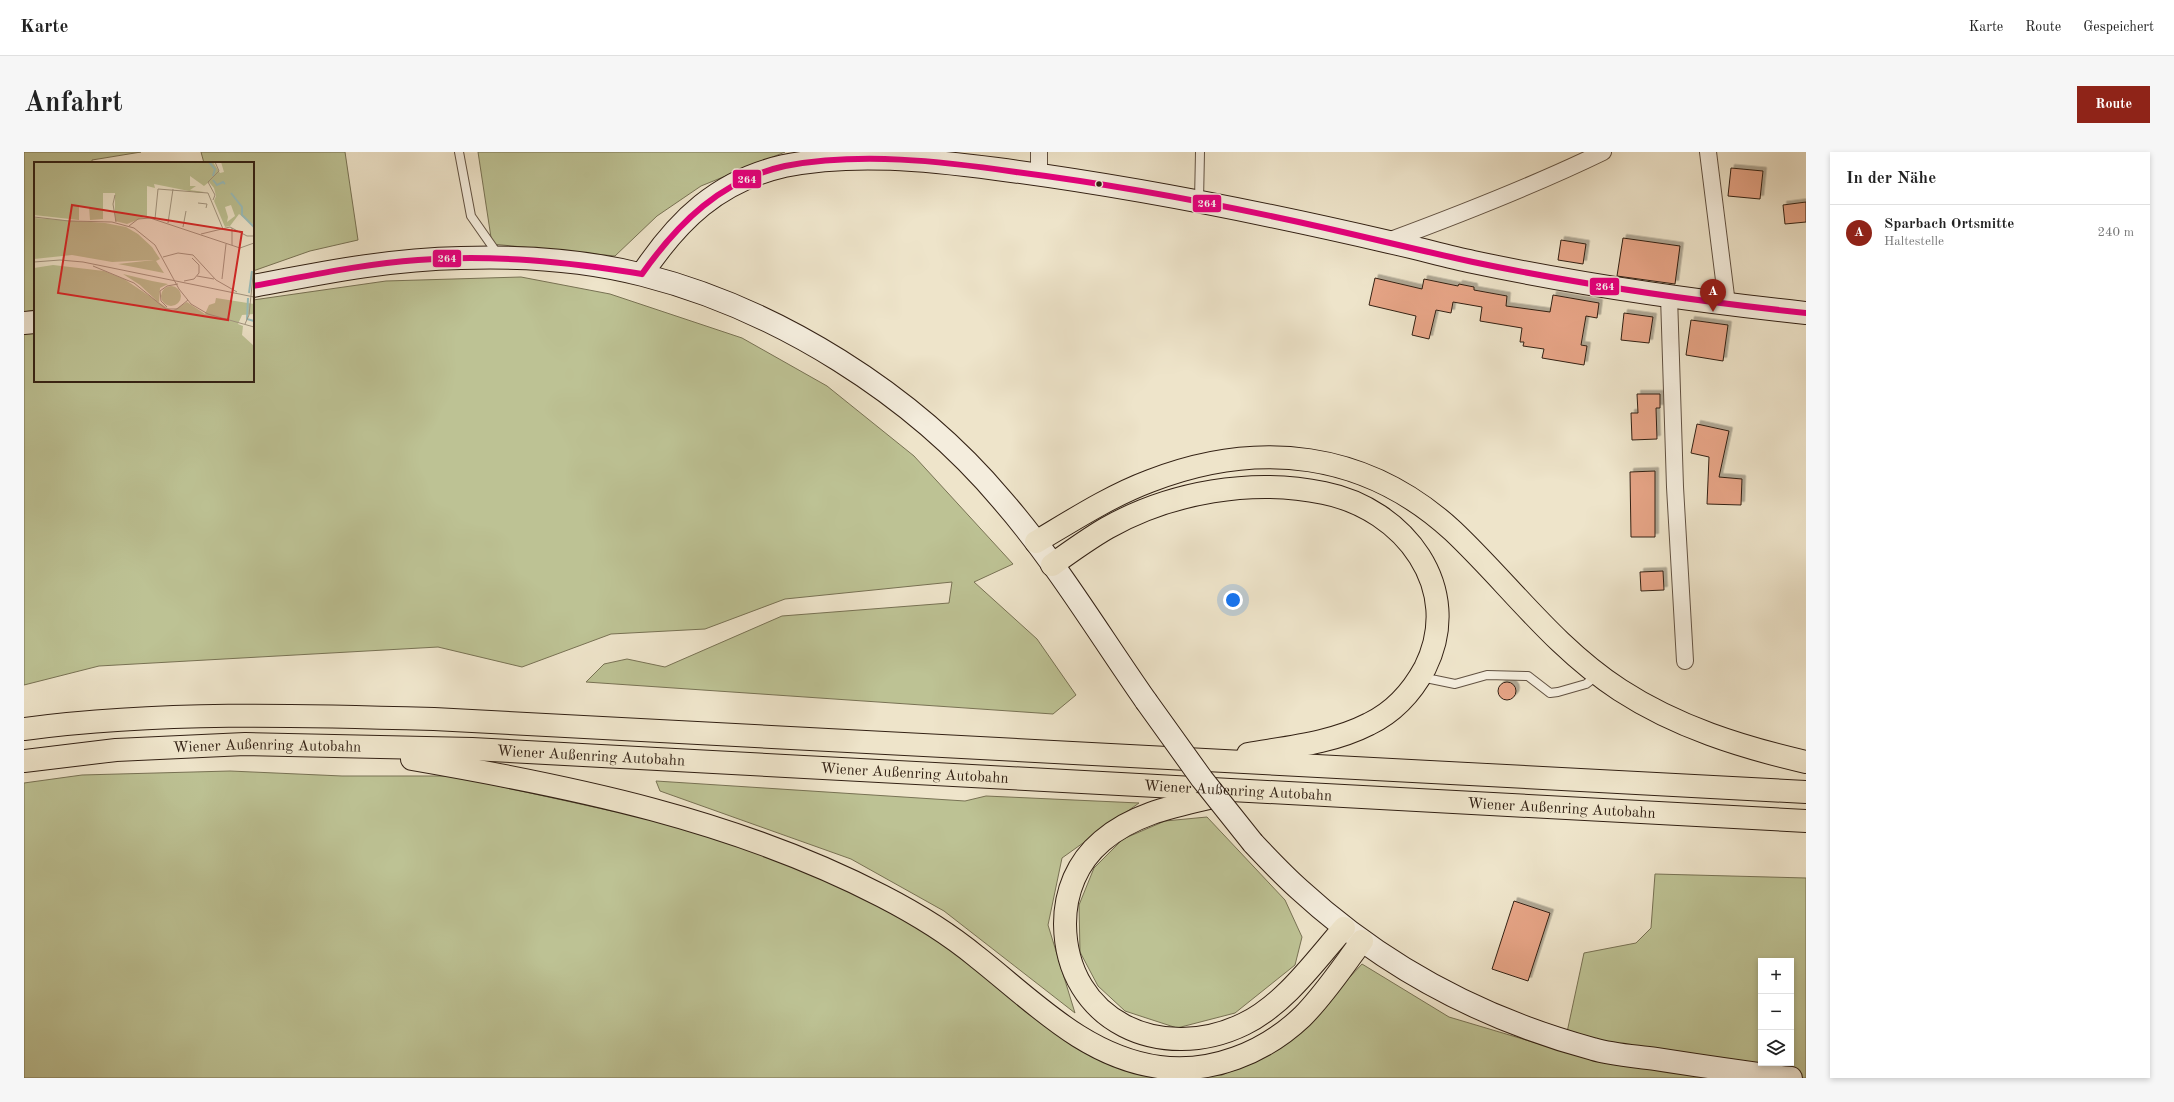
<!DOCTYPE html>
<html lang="de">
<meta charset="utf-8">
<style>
:root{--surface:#fff;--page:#f6f6f6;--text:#222;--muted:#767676;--line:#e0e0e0;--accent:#8f2418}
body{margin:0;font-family:"Old Standard TT",serif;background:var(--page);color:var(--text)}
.controls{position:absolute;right:12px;bottom:12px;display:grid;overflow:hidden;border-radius:0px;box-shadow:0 2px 6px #0003}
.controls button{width:36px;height:36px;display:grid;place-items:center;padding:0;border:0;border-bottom:1px solid var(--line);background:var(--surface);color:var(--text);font:20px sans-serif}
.you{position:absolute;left:1209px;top:448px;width:14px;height:14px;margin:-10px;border:3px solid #fff;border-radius:50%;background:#1a73e8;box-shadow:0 0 0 6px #1a73e833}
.badge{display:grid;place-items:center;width:26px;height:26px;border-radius:50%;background:var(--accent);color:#fff;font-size:13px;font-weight:700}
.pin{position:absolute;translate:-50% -33px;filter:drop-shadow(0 1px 2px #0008)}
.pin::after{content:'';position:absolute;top:21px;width:14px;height:12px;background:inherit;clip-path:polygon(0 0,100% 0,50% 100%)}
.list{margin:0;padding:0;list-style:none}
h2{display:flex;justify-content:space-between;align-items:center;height:52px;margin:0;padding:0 16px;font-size:17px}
h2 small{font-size:13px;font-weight:400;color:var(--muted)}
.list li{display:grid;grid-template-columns:26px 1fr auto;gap:12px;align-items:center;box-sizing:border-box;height:56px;padding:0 16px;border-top:1px solid var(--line)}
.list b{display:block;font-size:15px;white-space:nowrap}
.list p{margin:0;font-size:13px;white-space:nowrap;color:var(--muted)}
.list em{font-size:13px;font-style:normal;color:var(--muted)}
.icon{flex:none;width:22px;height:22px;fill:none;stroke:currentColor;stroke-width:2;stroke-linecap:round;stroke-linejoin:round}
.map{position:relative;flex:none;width:1782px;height:926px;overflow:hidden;border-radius:0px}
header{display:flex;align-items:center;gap:24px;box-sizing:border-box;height:56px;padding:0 20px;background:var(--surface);border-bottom:1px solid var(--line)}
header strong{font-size:19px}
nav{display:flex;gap:22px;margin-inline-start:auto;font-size:14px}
.intro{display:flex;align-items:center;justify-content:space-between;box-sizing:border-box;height:96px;padding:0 24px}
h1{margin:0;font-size:28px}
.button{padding:10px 18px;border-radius:0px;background:var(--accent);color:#fff;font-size:14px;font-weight:700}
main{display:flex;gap:24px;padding:0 24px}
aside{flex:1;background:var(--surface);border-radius:0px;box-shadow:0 2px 6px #0003}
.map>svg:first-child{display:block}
.green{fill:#bdc294;stroke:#787254;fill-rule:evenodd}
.building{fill:#e7a587;stroke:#332114;filter:url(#shadow)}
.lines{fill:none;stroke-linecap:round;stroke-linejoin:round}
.lane-casing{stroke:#625242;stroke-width:10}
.street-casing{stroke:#625242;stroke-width:18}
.secondary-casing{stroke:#332114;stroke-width:24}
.highway-casing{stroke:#332114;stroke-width:24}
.lane{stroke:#f4eddd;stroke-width:8}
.street{stroke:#f4eddd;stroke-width:16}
.secondary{stroke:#f4eddd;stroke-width:22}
.highway{stroke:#eee4ca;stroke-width:22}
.secondary-bridge-casing{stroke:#332114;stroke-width:24;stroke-linecap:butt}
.secondary-bridge{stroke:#f4eddd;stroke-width:22}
.bus-1-casing{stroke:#f4eddd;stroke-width:9}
.bus-1{stroke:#e5007d;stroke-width:6}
.bus-dot{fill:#332114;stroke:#f4eddd;stroke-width:1.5}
.labels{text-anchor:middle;stroke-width:3.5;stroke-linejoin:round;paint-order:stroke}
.street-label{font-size:15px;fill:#332114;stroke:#f4eddd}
.inset-river{fill:none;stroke:#9abebc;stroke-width:2}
.inset-road{fill:none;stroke:#a39681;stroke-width:1}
.view{fill:#d62828;fill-opacity:0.15;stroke:#d62828;stroke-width:2}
.inset-edge{fill:none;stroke:#332114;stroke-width:2}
.line-badge{stroke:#f4eddd;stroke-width:1.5}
.badge-label{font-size:11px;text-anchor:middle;font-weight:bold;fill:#fff}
</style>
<header>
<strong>Karte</strong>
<nav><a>Karte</a><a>Route</a><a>Gespeichert</a></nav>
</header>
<div class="intro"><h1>Anfahrt</h1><a class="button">Route</a></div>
<main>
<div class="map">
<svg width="1782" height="926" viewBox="0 0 1782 926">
<defs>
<filter id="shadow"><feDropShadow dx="3.5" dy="-3.5" stdDeviation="0" flood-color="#0004"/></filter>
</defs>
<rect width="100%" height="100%" fill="#eee4ca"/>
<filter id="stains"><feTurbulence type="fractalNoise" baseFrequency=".005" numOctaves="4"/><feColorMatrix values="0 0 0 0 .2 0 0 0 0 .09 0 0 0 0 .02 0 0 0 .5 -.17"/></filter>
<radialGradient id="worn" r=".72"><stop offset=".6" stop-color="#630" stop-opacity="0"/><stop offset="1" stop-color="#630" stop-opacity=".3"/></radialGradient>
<path class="green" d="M0,0h117l-49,8v3h-57v147l-11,2z
M177,0h144l13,88 -48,11 -57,20v-108h-49z
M454,0h307l-84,34 -44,30 -42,40 -123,-12z
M497,125l89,17 132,44 85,48 87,70 99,108 -39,18 63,57 39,56 -23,19 -467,-32 18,-18 23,-5 38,8 117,-51 167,-13 3,-21 -167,17 -80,30 -94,5 -89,33 -84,-20 -339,19 -75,19v-353l11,-1v50h218v-81l133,-19z
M206,619l112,5h111l159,35 58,10 97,32 151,71 227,149 77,2 67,-33 73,-78 87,53 114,34 21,-98 52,-10 15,-15 4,-54 151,4v200h-1782v-295l58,-8zM1737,809h30v102h-30z
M632,629l309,20 21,-5 153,7 -77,55 -14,67 27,88 -131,-102 -93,-52 -191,-68z
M1183,665l78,83 17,37 -7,28 -60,48 -58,15 -52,-17 -27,-25 -18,-34 -1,-47 15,-37 29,-29 42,-18z"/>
<path class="building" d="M1707,16l32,3 -3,28 -32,-3z
M1782,50v20l-21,2 -2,-19z
M1599,86l57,8 -5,38 -58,-8z
M1537,88l25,4 -3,20 -25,-4z
M1351,126l47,11 2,-10 34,7 1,-2 15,3v3l33,6 -1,10 44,6 3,-17 46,8 -2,15 -11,-2 -5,29 6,1 -3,19 -42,-7 2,-9 -21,-3 1,-4h-4l2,-14 -42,-7 2,-14 -29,-5 -2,11 -15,-3 -7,29 -17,-4 4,-19 -47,-11z
M1600,161l29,4 -4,26 -28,-3z
M1667,168l37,5 -5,36 -37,-6z
M1613,242h23v14h-4l1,31 -25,1 -1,-27h7z
M1673,272l32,7 -10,46 23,2 -1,26 -34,-1 2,-47 -18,-4z
M1631,319v66h-24l-1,-65z
M1639,419l1,19 -23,1 -1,-19z
M1474 539a9 9 0 1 1 18 0a9 9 0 1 1-18 0Z
M1490,749l36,12 -22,68 -36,-12z"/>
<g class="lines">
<g class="lane-casing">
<path id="lane" d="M435,0l12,64 28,40
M1175,49l1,-49
M1397,525l34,7 32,-9 41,1 22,17 8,-1 28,-8 12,-9"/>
</g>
<g class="street-casing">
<path id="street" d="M1015,0v23
M1684,0l19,152
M1364,89c73,-27 145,-55 215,-89
M1645,144l6,191 10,174"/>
</g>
<g class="secondary-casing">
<path id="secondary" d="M618,122c36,-54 76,-93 142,-108 70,-14 143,-6 213,3 132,17 263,43 392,73 28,6 56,14 84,20 109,23 221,39 333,51
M229,134c69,-13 138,-27 208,-28 59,-2 124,2 182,17 134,34 270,119 359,225 54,62 97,134 144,201
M0,171l11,-1
M1229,691c15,16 30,32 47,47 85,78 182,129 293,159 20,6 42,7 63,10 45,7 90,14 135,19"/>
</g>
<g class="highway-casing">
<g id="highway">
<path d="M1012,390c37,-22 74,-46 114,-61 108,-42 216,-30 303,50 56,53 101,116 167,159 57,37 121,57 186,72"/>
<path d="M1028,413c18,-13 36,-26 55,-37 64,-36 145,-50 217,-35 80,16 141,95 101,175 -13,24 -31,44 -56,56 -37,19 -80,23 -121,30"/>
<path d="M0,577c136,-18 273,-14 410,-10l1372,73"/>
<path d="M388,607c162,28 323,61 470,137 33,17 66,37 95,61 56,44 108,100 182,110 52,7 105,-14 143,-50 23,-23 41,-51 60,-76"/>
<path id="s1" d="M0,609l92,-11 129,-6 227,5 1334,72"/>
<path d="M1189,645c-39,9 -80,17 -111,44 -25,21 -37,51 -37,83 1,98 97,140 179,100 41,-20 71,-63 100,-96"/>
</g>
</g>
<use href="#lane" class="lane"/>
<use href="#street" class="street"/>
<use href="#secondary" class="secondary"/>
<use href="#highway" class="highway"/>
<g class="secondary-bridge-casing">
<path id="secondary-bridge" d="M1122,549l56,78 51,64"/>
</g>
<use href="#secondary-bridge" class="secondary-bridge"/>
<g class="bus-1-casing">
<path id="bus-1" d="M618,122c36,-51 79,-94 143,-108 75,-14 156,-5 231,6 93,12 186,29 278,49 60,13 119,28 179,41 110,23 221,39 333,51
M229,134c55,-10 109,-22 165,-26 75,-6 150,2 224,14"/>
</g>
<use href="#bus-1" class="bus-1"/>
</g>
<circle class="bus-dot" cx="1075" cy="32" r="3.5"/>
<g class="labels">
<g class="street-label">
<text dy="5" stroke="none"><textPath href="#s1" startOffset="244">Wiener Außenring Autobahn</textPath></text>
<text dy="5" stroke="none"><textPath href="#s1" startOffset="568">Wiener Außenring Autobahn</textPath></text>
<text dy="5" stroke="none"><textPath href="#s1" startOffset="892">Wiener Außenring Autobahn</textPath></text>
<text dy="5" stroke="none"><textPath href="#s1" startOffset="1216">Wiener Außenring Autobahn</textPath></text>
<text dy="5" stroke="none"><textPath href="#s1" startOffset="1540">Wiener Außenring Autobahn</textPath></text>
</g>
</g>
<g transform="translate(10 10)">
<rect width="220" height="220" fill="#eee4ca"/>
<path d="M0,0h179l7,11 4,-1 -3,-10h33v63l-15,-11 -9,12 -5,1 -11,-26 2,-5 -2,-8 -5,-6 -5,4 -14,-10v10h6l-6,4 14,2 -5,1 -45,-9 1,4 -8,-2v30l-20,8 -12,-3v-28h-12v26l-13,1 -1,-13h-10v13l-45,-5zM197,43l4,11 -8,6 1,-5 -3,-10zM0,56l71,5 21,4 12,7 14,13 8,12 -4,2 8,12 -46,-9 36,-4 -42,2 -40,-7 -38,4zM19,103l51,6 20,8 48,32 15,-9 18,12 4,-9 6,-2 1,-5 38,6v10l-12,1 -4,9 5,2 -1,9 12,11v36h-220v-114zM89,112l29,7 16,3 -8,4 -1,15 -19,-18zM127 134a10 10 0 1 1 20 0a10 10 0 1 1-20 0Z" fill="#bdc294" fill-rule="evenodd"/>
<path class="inset-river" d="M175,0l6,7 -2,7M179,18l4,5 6,-3 2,2M197,31l11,14v8l12,12M215,131l3,-22M214,136l-1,21 7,2"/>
<path class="inset-road" d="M81,33l-2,9 3,18M179,38l2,-5 -7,-13 11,-11 -4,-9M164,41l9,1 -1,4M0,55l35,4 43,1 22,6 21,17 24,44 12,15 17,10 46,13M121,57l3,-30 50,4 15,36M134,61l5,-34M95,64l9,-7 12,-1 90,30 14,-5M149,65l3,-16M167,72l29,-7 17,9h7M198,83v-17M129,95l15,-4 15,2 23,25 21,12M0,100l26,-2 23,2 171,35M59,104l41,17 32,26h11l11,-9M163,114l17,3M188,117l4,-35M150,119l10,-2 5,-6v-8l-7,-7M133,145l-6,-6 -1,-10 7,-5 11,-2M211,162l4,-9 5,-49"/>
<path class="view" d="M38,43l170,27 -14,88 -170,-27z"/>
<rect width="220" height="220" class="inset-edge"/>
</g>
<g class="line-badge">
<rect x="708" y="17" width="30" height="20" rx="4" fill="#e5007d"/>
<rect x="1168" y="42" width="30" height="19" rx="4" fill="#e5007d"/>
<rect x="408" y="97" width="30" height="19" rx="4" fill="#e5007d"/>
<rect x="1565" y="125" width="31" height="19" rx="4" fill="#e5007d"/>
</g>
<g class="badge-label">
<text x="723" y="31">264</text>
<text x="1183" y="55">264</text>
<text x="423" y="110">264</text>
<text x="1581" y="138">264</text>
</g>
<rect width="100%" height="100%" filter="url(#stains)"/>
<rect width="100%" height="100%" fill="url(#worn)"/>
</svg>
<div class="controls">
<button>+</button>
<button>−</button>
<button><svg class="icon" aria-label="layers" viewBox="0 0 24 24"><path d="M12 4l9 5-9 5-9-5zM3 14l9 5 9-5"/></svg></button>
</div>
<div class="you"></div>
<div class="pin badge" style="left:1689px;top:160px">A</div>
</div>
<aside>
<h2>In der Nähe<small></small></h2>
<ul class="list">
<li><span class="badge">A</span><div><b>Sparbach Ortsmitte</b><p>Haltestelle</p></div><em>240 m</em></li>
</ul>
</aside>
</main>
